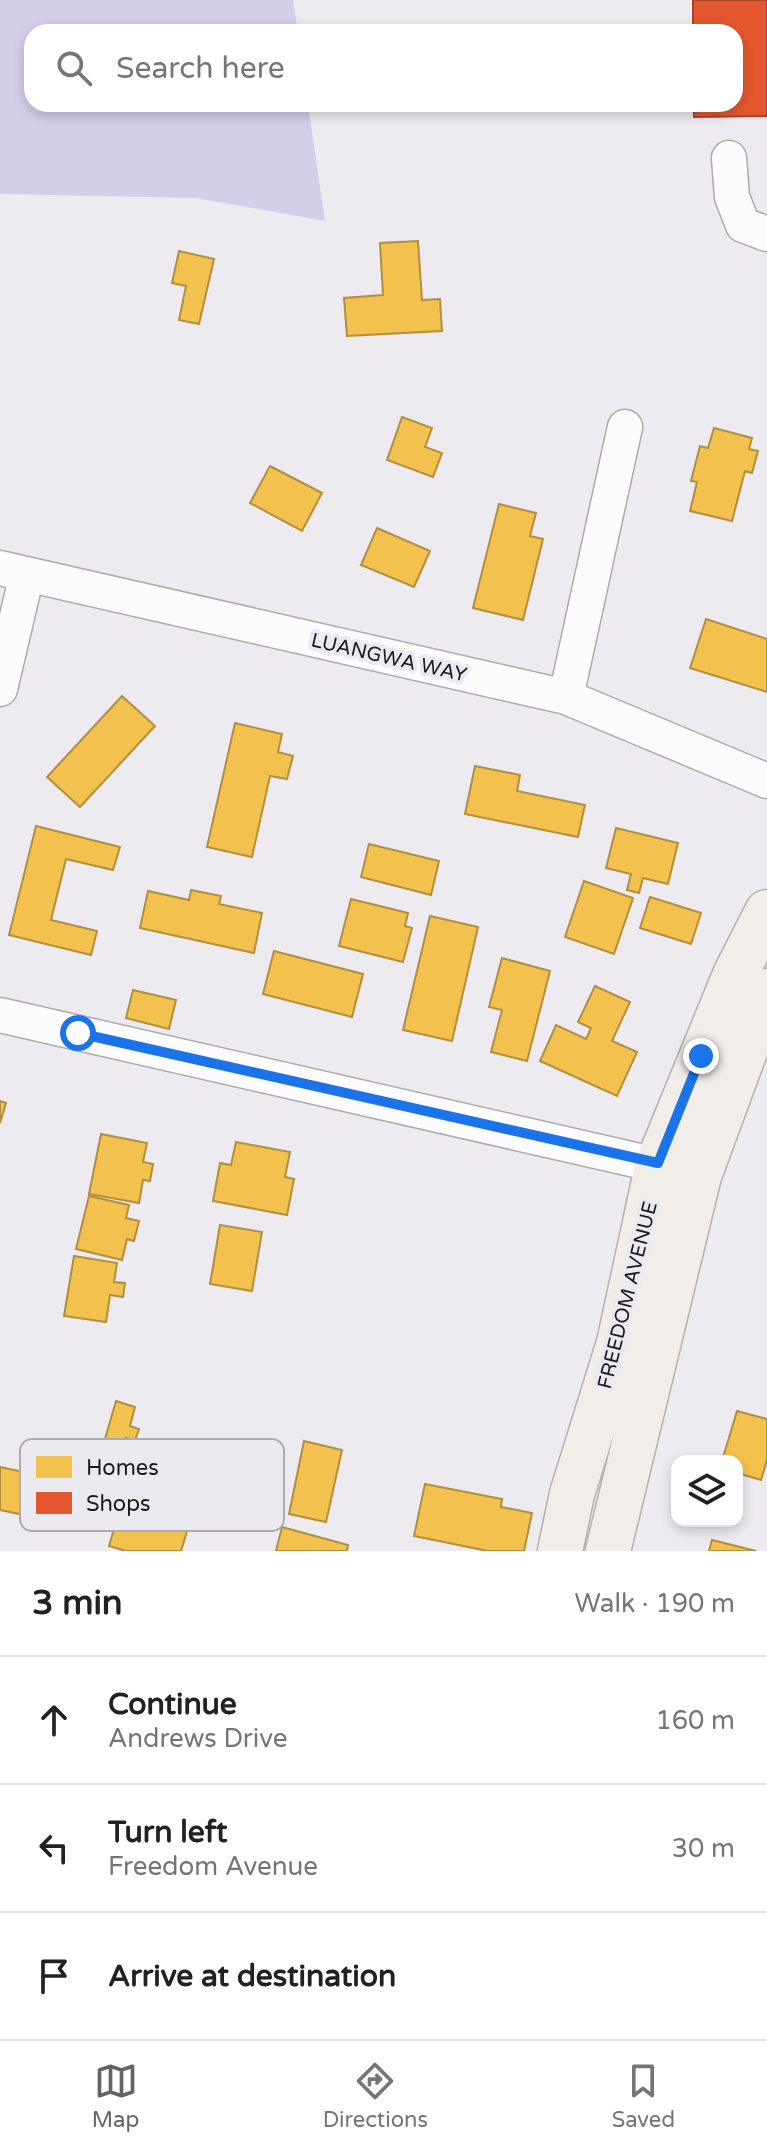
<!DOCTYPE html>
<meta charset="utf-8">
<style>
:root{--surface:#fff;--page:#f6f6f6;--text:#202124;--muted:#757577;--line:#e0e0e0;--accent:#646266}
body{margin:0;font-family:"Varela Round",sans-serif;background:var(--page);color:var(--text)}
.controls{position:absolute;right:24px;bottom:24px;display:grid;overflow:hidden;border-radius:16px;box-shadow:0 4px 12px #0003}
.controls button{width:72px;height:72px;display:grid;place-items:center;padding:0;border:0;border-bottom:2px solid var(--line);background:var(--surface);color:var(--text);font:40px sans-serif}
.stop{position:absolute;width:24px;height:24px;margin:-18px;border:6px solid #1a73e8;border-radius:50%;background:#fff}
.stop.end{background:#1a73e8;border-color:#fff;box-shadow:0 2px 8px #0008}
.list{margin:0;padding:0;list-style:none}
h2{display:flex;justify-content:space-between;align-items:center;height:104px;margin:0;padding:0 32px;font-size:34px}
h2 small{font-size:26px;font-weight:400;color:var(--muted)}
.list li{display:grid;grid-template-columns:52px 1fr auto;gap:24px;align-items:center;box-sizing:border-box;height:128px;padding:0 32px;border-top:2px solid var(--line)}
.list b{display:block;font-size:30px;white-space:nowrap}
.list p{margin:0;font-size:26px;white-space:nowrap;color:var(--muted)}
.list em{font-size:26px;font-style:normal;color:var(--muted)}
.icon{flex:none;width:44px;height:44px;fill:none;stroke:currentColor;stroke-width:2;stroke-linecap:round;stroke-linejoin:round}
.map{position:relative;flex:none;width:767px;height:1551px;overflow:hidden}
.search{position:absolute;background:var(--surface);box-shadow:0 4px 12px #0003;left:24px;right:24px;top:24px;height:88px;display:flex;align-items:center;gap:20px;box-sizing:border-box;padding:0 28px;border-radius:24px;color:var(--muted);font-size:30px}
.sheet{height:488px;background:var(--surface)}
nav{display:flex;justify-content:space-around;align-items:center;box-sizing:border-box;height:112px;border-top:2px solid var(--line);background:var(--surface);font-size:22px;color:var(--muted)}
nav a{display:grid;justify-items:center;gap:4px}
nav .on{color:var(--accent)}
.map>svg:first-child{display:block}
.green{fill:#d4cee9}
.homes{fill:#f2c14e;stroke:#b18f3f;stroke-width:2}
.shops{fill:#e4572e;stroke:#a74428;stroke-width:2}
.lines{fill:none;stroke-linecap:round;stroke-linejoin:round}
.minor-casing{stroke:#abaaad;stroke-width:37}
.major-casing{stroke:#b7b0aa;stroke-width:47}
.minor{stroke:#fcfcfd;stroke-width:34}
.major{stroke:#f1eee9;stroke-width:44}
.route{stroke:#1a73e8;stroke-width:10}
.labels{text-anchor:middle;stroke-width:8;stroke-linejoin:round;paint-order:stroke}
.street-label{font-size:20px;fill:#1a191b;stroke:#eceaf1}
.key{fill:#eceaf1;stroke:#adabb1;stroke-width:2}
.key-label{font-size:22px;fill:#1a191b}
</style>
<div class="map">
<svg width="767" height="1551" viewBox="0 0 767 1551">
<rect width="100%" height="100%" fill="#edebf0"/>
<path class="green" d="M0,0h293l5,32h-266v72h276l17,117 -129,-23 -196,-4z"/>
<path class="homes" d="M418,241l4,59 18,-1 2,32 -95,5 -3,-38 39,-3 -3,-52z
M179,251l35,8 -15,65 -20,-4 7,-34 -14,-3z
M402,417l30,11 -7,19 17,6 -9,24 -46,-17z
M714,428l38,10 -3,11 9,2 -6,22 -7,-2 -13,50 -42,-10 7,-29 -6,-1 9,-35 8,2z
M270,466l52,27 -20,38 -52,-28z
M499,504l37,9 -6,23 13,3 -20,81 -50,-12z
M377,528l53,23 -16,36 -53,-22z
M706,619l61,20v53l-77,-24z
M122,696l33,30 -75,81 -33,-30z
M235,723l47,11 -4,18 15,4 -6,23 -17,-3 -18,81 -45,-10z
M475,766l45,9 -3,16 68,14 -7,32 -113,-23z
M36,826l84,21 -7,23 -47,-11 -15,61 46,11 -6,24 -82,-20z
M616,828l62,15 -10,41 -25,-6 -4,15 -12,-3 4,-16 -25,-6z
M369,844l70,17 -8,34 -70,-18z
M584,881l49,17 -19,56 -49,-17z
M191,890l30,6 -2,8 43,9 -8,40 -114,-25 8,-37 41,9z
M650,897l51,16 -10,31 -51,-16z
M351,899l57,14 -3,13 7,2 -9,34 -64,-16z
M430,916l48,11 -26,114 -49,-11z
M274,951l89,23 -11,43 -89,-23z
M502,958l48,13 -23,90 -36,-9 11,-42 -13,-3z
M595,986l35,16 -18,39 25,11 -20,44 -77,-35 16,-36 30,14 5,-11 -13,-6z
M133,990l43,10 -7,29 -43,-11z
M0,1101l6,2 -6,20z
M101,1134l46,9 -4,19 10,2 -3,17 -7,-1 -4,23 -50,-9z
M236,1142l54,10 -5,25 9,2 -7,36 -74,-14 7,-38 11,2z
M89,1196l40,9 -3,13 13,3 -5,20 -7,-2 -5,21 -46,-11z
M220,1225l42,7 -10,59 -42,-7z
M74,1256l43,7 -3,19 11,1 -2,14 -13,-2 -4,27 -42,-6z
M116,1401l19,6 -5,19 9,3 -4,11 -9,-2 -4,13 -19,-5z
M737,1411l30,8v41l-6,20 -24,-7v-12h-15z
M304,1441l38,9 -16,72 -37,-8z
M0,1467l75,16 -9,41 -66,-14z
M425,1484l77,15 -1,8 31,6 -8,38h-36l-74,-15z
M120,1509l68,19 -7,23h-55l-17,-5z
M282,1527l66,18 -1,6h-71z
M712,1540l44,11h-47z"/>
<path class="shops" d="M693,0h74v116l-73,1v-13h41v-72h-42z"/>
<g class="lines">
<g class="minor-casing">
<path id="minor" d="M729,158l3,39 11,28 24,9
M0,568l566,129 201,84
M0,689l27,-115
M566,697l59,-270
M0,1015l679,155"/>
</g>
<g class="major-casing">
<path id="major" d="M560,1551l12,-57 47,-151 39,-180 77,-188 32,-63
M608,1551l91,-375 68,-185"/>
</g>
<use href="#minor" class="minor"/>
<use href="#major" class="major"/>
</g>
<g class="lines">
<path class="route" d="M78,1033l580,130 43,-107"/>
</g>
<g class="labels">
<g class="street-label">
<text transform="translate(389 657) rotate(13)" y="7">LUANGWA WAY</text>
<text transform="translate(627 1295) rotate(-76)" y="7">FREEDOM AVENUE</text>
</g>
</g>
<rect x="20" y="1439" width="264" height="92" rx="12" class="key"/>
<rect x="36" y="1456" width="36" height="22" fill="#f2c14e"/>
<rect x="36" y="1492" width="36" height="22" fill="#e4572e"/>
<g class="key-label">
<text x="86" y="1475">Homes</text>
<text x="86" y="1511">Shops</text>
</g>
</svg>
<div class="controls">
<button><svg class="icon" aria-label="layers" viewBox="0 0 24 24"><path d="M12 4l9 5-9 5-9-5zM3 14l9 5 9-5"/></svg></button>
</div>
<div class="stop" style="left:78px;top:1033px"></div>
<div class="stop end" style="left:701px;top:1056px"></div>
<div class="search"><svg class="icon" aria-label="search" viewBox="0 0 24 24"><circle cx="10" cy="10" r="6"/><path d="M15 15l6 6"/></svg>Search here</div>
</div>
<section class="sheet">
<h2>3 min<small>Walk · 190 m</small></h2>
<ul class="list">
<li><svg class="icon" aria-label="ahead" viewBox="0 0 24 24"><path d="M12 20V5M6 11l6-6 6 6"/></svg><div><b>Continue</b><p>Andrews Drive</p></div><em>160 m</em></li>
<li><svg class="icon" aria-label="left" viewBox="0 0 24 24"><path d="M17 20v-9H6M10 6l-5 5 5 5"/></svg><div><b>Turn left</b><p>Freedom Avenue</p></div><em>30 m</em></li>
<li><svg class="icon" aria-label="arrive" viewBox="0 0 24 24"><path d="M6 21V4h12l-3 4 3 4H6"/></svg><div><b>Arrive at destination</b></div></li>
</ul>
</section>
<nav>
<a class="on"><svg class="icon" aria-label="map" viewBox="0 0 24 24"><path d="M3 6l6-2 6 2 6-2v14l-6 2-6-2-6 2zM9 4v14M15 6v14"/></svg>Map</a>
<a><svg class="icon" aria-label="directions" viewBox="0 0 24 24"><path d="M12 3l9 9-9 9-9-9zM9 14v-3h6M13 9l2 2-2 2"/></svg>Directions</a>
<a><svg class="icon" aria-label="saved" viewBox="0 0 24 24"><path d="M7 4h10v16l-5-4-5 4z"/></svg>Saved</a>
</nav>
